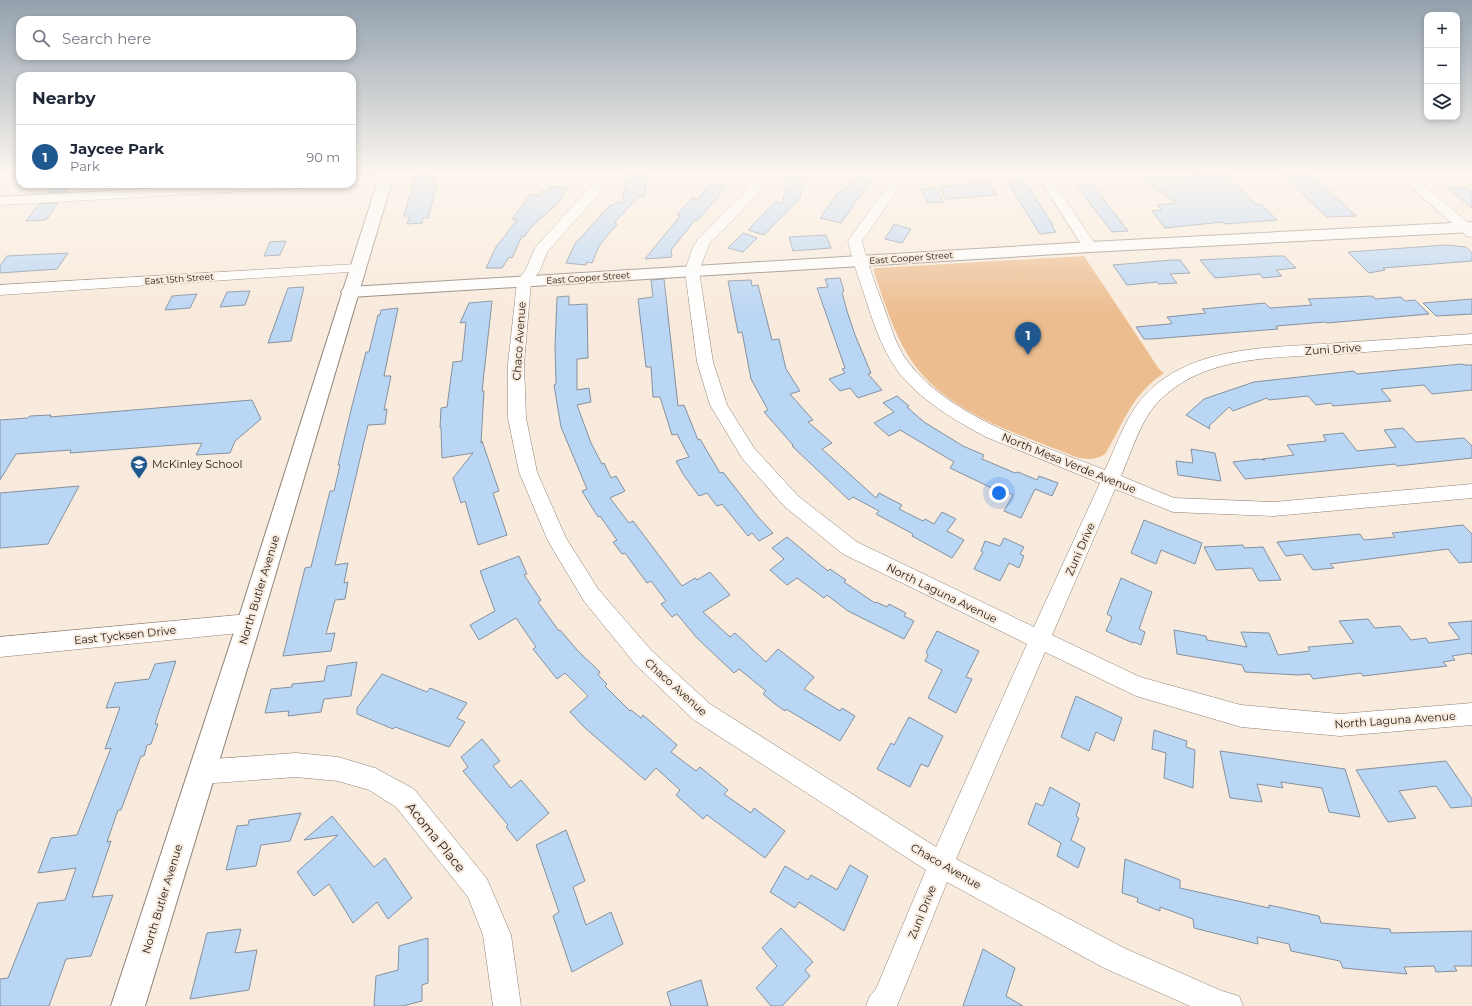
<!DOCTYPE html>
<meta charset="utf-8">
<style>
:root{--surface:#fff;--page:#f6f6f7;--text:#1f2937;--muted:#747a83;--line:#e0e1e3;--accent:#1e588f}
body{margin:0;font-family:Montserrat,sans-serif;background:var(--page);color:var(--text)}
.controls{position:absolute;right:12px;top:12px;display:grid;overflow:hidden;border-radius:8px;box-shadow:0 2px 6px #0003}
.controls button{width:36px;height:36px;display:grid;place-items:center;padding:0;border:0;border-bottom:1px solid var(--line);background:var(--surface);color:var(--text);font:20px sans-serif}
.you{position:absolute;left:999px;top:493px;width:14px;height:14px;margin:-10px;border:3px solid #fff;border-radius:50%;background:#1a73e8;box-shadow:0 0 0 6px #1a73e833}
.badge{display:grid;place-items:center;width:26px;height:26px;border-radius:50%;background:var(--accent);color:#fff;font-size:13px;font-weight:700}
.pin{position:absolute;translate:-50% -33px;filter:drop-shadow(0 1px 2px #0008)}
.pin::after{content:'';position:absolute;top:21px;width:14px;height:12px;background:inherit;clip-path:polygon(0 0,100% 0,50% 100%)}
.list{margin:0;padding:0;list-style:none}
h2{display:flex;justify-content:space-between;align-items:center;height:52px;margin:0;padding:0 16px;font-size:17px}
h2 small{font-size:13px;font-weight:400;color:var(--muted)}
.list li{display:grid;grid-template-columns:26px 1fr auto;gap:12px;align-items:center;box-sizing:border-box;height:64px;padding:0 16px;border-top:1px solid var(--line)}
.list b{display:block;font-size:15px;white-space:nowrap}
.list p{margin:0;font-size:13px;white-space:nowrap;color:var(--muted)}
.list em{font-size:13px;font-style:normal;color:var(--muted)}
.icon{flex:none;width:22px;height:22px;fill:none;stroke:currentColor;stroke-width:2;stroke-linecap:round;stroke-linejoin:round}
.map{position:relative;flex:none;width:1472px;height:1006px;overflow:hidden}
.search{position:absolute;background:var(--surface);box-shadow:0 2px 6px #0003;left:16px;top:16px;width:340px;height:44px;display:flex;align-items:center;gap:10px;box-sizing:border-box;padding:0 14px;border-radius:12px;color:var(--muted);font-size:15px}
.panel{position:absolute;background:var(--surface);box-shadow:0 2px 6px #0003;left:16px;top:72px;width:340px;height:116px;border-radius:12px}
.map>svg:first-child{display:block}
.green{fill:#ecbd8f}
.building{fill:#bad6f5;stroke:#85919e}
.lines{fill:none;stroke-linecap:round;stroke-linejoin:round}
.minor-casing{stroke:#8f8276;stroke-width:1}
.tertiary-casing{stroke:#8f8276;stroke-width:2}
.secondary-casing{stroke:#8f8276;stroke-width:2}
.minor{fill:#fff;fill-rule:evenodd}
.tertiary{fill:#fff;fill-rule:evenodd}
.secondary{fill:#fff;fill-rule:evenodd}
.labels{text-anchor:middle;stroke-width:4;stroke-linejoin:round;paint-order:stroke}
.far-street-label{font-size:9px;fill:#1e1a15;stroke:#f8eadc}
.street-label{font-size:11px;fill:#1e1a15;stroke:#f8eadc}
.poi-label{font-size:11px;fill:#1e1a15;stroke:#f8eadc;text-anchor:start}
.near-street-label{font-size:13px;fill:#1e1a15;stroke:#f8eadc}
</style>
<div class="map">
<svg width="1472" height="1006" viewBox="0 0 1472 1006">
<rect width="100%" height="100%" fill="#f8eadc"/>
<path class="green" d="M1084,256l75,113 5,4c-33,22 -39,48 -59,81 -9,6 -18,6 -29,3 -58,-24 -131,-43 -167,-100 -15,-24 -27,-61 -36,-88l4,-1z"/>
<path class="building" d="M416,174h16l-2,4h5l-1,6h3l-9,34h-5l-1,5 -15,1 3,-8h-6z
M630,174h18l-4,23h-6l-24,26 3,1 -18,22 -7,17 -5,-1 -1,3 -20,-2 9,-19 19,-21 16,-18 2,1 4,-4 6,1 4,-20h2z
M1197,174h29l29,30h6l16,16 -52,4 -2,-2 -58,6 -13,-17 10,-1 -5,-5 20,-2 -34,-24 55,-3z
M1282,174h29l45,42 -29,1z
M788,177l16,1 -4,20 -36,37 -16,-5 27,-28 7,2z
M856,177l14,4 -3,4 1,1 -16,20h1l-12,17 -21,-5 20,-28 4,1z
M1024,181l29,44h-2l5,7 -16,2 -32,-51z
M989,182l8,13 -51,4 -7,-12z
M55,184h17l-6,8 -18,1z
M709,184l16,3 -10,14h-1l-17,20 -2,-1 -24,30 1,7 -27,2 35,-43 -3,-1 15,-17 6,2z
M1092,184l36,47 -16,1 -36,-47z
M551,186l17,2 -11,16 -26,23 -7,10 -2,-1 -10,22 -3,-1 -7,11h-16l10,-21 21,-27 -5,-1 19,-25 8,2 3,-5 5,1z
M1466,187l6,4v17l-25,-20z
M935,188l8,14 -15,1 -7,-14z
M58,203l-12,17 -20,1 13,-17z
M894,224l17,5 -9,14 -17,-4z
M743,233l14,5 -14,14 -15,-4z
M826,235l5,13 -38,3 -4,-14z
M286,241l-6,14 -16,1 6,-14z
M1446,245l20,2 6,6v8l-89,7 2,2 -16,3 -21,-21z
M68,253l-11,16 -57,4v-7l7,-10z
M1276,256h8l12,12 -20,2 6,6 -19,2 -3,-4 -45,4 -15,-18z
M1172,260h8l10,13 -20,1 7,9 -18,1 -2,-2 -30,3 -14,-20z
M840,278l4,13 -2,1 5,19 8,24 16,38 -3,1 14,16 -24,8 -8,-10 -10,3 -11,-12 16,-6 -3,-4 3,-1 -28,-80 11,-1 -3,-8z
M664,279l14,127 6,-1 14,35 2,-1 20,34 3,-1 35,45 15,16 -14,8 -7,-8 -4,3 -26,-32 -5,2 -10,-13 -8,3 -16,-22 -7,-13 13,-4 -12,-23 -5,1 -12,-38h-7l-2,-30h-5l-8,-68 15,-2 -2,-17z
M751,280l1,6 6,-1 14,55 7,-1 7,30 14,22 -10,3 23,26 -5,2 24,21 -10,6 54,49 3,-5 23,12 -3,4 24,12 2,-2 9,5 8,-12 14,7 -9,12 17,9 -12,18 -40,-22 1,-2 -37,-20 3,-3 -26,-14 -4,3 -57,-54 1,-1 -29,-33 4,-2 -17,-31 -9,-47 -4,1 -10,-52z
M304,287l-13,54 -23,2 20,-55z
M250,291l-5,14 -25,2 7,-15z
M197,294l-7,14 -25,2 7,-14z
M569,296v9l18,-1 1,54 -11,1v31l12,-2 2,14 -14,3 14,38 11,21 2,-1 7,15 5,-2 9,15 -15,7 19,25 4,-2 49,65 13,-8 2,2 13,-8 20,23 -27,17 27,25 5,-4 31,29 12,-13 36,28 -10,12 36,22 2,-3 13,8 -15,25 -54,-32 -1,2 -10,-7 -12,-10 3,-3 -27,-22 -5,4 -37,-35 -20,-24 -5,3 -11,-13 5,-3 -15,-20 -4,2 -22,-30 -3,1 -9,-12 4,-2 -17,-24 -2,1 -16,-26 5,-2 -26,-62 -7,-42 2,-1 -1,-38 2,-49z
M1372,296l4,3 25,-2 4,4 10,-1 14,14 -102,9 -2,-1 -49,4 2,3 -126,10h-8l-8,-12 33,-3 3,-1 -5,-6 39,-4 -4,-4 63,-6 5,5 42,-3 -4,-6z
M1472,299v15l-36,2 -13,-13z
M492,301l-10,90h2l-3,52 1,-2 17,50 -6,2 14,42 -29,10 -13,-44 -4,2 -8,-25 20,-25 -31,5 -1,-30h-1l1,-20 6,-1 6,-45 9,-1 4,-39 -6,1 9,-20z
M398,308l-14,68h7l-7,34 3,-1 -2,15 -17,1 -33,140 13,-2 -4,20 4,-1 -3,17 -10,1 -9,34 9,-1 -4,18 -48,5 22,-88 6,-1 19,-76h4l6,-26h-2l14,-59 14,-54h3l9,-37h2l1,-5z
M1462,364l2,1h8v25l-40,4 -8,-9 -43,4 10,12 -58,5 -2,-3 -15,2 -8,-9 -39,4 -2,-2 -34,13 -4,-4 -20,19 1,3 -24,-14 18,-16 50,-17 100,-11 3,3z
M897,396l12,10 -2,1 17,15 39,24 21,9 -2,4 33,14 3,-1 19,8 2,-4 19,7 -6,13 -17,-7 -14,29 -17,-7 9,-16 -13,-7 -2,3 -48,-23 4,-6 -54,-32 -11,6 -15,-13 20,-11 -11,-9z
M252,400l9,19 -26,22 -5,12 -34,2 6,-12 -132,10 1,-3 -55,4 -16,26v-60l28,-2 2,-2 21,-1 -1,2z
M1403,428l13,14 48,-4 8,8v12l-75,8 -2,-2 -150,15 -12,-17 24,-3 8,1 -3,-1 32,-4 -7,-10 39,-4 -3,-6 20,-2 14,18 39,-4 -12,-17z
M1191,449l24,4 6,28 -43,-6 -2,-14 17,2z
M79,486l-31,58 -48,4v-55z
M1144,520l58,23 -7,21 -34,-14 -5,14 -25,-11z
M1463,525l9,9v28l-13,1 -11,-14 -118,15 4,4 -21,2 -11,-16 -16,2 -9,-14 83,-8 4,6 31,-3 -3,-4z
M787,537l41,34 2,-2 16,11 -2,2 31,21 1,-1 11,5 2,-3 17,9 -2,3 10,5 -10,18 -56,-28 -21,-16 -3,3 -27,-20 -10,7 -17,-15 14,-11 -12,-11z
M1004,538l20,9 -4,7 4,2 -5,12 -10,-5 -9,18 -26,-12 9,-17 -2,-1 4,-10 15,5z
M1243,545l1,3 19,-1 18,33 -22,1 -7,-13 -36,2 -12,-23z
M519,556l8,18 -3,1 17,25 -3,2 21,29 1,-1 18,21 22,21 -2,3 9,9 -2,2 25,25 1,-1 10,8 2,-3 34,30 -6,7 25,19 4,-4 28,23 -4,4 27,19 3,-5 31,23 -20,27 -58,-43 -4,4 -27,-24 4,-5 -24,-22 -11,12 -61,-53 -14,-15 18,-16 -23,-23 -8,6 -24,-30 3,-2 -20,-29 -37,22 -9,-15 25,-14 -15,-40z
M1121,578l31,14 -13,37 6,3 -4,13 -7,-3 -1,1 -27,-12 6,-14 -5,-3z
M1368,619l7,9 25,-2 11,14 15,-2 3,5 31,-4 -12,-16 24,-2v34l-1,-2 -19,3 3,4 -12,2 4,4 -84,10 -2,-3 -48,6 -3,-5 -12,1 -53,-3 -3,-7 -65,-11 -3,-24 32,6 1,4 40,7 -6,-15 28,1 9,22 32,-4 -2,-4 46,-4 -15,-22z
M937,631l42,20 -13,26 6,2 -16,34 -28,-15 14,-28 -17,-9 3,-6 -2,-3z
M176,661l-17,50 -4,13h3l-7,20 -4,1 -3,11h-3l-20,54h-3l-11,32 4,-1 -19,56 21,-2 -22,61 -25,3 -17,47h-49v-27l8,-1 30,-75 27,-3 11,-32 -38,5 13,-35 26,-3 34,-87 -6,1 15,-42 -14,1 9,-25 34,-4 6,-15z
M357,662l-6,34 -27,3 -3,13 -33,4 1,-5 -24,2 6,-24 21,-2v-3l32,-3 3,-15z
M382,674l45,18 3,-4 37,15 -10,15 8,4 -16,25 -54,-20 -2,2 -36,-15v-6z
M1076,696l46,22 -8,23 -18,-9 -7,19 -28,-14z
M909,717l34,19 -15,31 -7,-3 -11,23 -33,-18 14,-26 3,2z
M1154,730l33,11 -1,6 9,3 -2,38 -29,-10 2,-25 -14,-4z
M482,739l18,22 -7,5 18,22 10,-8 28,33 -32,28 -11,-14 2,-2 -45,-54 5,-4 -7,-10z
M1220,751l125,18 15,48 -31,-5 -7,-24 -41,-6 2,6 -26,-4 5,18 -32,-4z
M1446,761l26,38v7l-21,2 -15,-22 -37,5 17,27 -28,4 -32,-52z
M1050,787l30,17 -4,12 3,2 -8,22 14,8 -7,20 -21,-12 4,-13 -33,-19 8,-21 7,3z
M301,813l-11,28 -29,4 -5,21 -30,4 11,-44 11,-1 1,-5z
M332,816l42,51 11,-9 27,40 -24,21 -11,-17 -24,21 -24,-39 -15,12 -17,-24 41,-37 -34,5z
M566,830l19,51 -12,6 13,38 25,-13 12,32 -51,28 -19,-56 6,-4 -23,-67z
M1125,859l55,21v8l89,20v-3l50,11 2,7 69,6 1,4 81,-2v35h-18l3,5 -21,1 -2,-6 -30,1 3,7 -64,-6 -3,-7 -49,-10 -2,-7 -32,-7 1,7 -64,-16 -1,-9 -33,-12v4l-23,-9 1,-4 -16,-5z
M850,865l18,11 -24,55 -45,-29 -4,6 -25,-16 15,-26 23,14 3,-5 26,15z
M781,928l32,34 -8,8 5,6 -28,30h-11l-15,-18 21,-22 -15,-18z
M241,929l-6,24 22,-3 -8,40 -59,9 17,-66z
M428,938v45l-6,2v16l-19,5h-29l2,-30 22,-6 1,-24z
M983,949l32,19 -9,28 17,10h-60z
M701,980l7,26h-37l-4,-14z"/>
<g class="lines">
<g class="minor-casing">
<path id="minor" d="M0,174h9l-4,7 -5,1z
M600,174h12l-13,20 -52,58 -7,18 -9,12 -7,82 2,54 11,54 29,66 32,51 53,61 59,54 226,143 91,-203 -184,-90 -59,-48 -42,-48 -32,-53 -13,-43 -12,-91 7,-22 6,-10 44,-43 10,-15 2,-7h12l-1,7 -6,12 -50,51 -10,27 14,91 14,43 27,43 44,48 59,46 177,85 66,-144 -114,-46c-28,-15 -56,-31 -78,-54 -23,-24 -33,-55 -43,-86 -6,-19 -13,-37 -17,-56l48,-67h35l-1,3 -25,2 -43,62c6,24 15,48 24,72 6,17 11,35 22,49 43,57 133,83 197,108 12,-25 21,-55 40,-75 48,-51 129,-47 194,-52 44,-3 89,-6 133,-9v10c-44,3 -89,7 -133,10 -62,4 -136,0 -182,49 -16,17 -27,52 -36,73l53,22 100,4 198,-18v14l-198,18 -101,-4 -58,-23 -63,146 88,42 101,28 99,9 132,-11v22l-132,11 -99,-9 -105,-31 -91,-44 -89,207 168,89 98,43 17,5 4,10h-53l-86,-38 -157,-86 -50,124h-31l4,-10 6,-7 50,-119 -232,-150 -59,-56 -51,-63 -36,-60 -29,-69 -11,-54v-54l9,-82 9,-13 9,-21 54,-60z
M1036,174h12l49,73 -2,3 -5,1 -5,-1z
M1396,174h14l62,52v11l-5,-1z
M385,175l5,1 1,3 -1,3 -38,3 -4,-1h4v-7z
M232,184h75l-1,3 -5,1 -301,17v-8z
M358,264l5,1 2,3 -2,3 -363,24v-10z
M249,614l8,2 3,7 -3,7 -8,2 -249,25v-20z
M296,753l42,4 37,11 39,21 73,90 24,56 10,71h-28l-10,-71 -15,-38 -72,-90 -27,-17 -31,-9 -42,-4 -95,7 -9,-4 -3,-8 3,-8 9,-4z"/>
</g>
<g class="tertiary-casing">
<path id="tertiary" d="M1472,222v10l-382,20 -740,45 -6,-1 -3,-4 3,-4 6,-1 740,-45z"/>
</g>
<g class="secondary-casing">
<path id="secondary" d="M380,174h14l-133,449 -116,383h-34l126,-383z"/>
</g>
<use href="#minor" class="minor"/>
<use href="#tertiary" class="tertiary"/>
<use href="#secondary" class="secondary"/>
</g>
<linearGradient id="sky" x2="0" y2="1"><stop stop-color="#93a1ad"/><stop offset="0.55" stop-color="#fcf6ef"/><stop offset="1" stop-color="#fcf6ef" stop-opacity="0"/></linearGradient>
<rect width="1472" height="315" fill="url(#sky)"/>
<defs>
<g id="school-pin" transform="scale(0.9)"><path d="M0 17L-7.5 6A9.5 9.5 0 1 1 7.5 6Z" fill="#1e588f" stroke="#f8eadc"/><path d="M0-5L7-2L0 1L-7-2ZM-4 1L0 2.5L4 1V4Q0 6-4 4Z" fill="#fff"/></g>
</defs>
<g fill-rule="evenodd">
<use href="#school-pin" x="139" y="464"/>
</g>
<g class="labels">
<g class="far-street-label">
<text transform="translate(911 258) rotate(-4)" y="3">East Cooper Street</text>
<text transform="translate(588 278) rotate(-4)" y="3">East Cooper Street</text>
<text transform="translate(179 279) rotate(-4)" y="3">East 15th Street</text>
</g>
<g class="street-label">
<text transform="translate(519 341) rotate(-86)" y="4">Chaco Avenue</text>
<text transform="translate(1333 349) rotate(-4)" y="4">Zuni Drive</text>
<text transform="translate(1069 463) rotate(22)" y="4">North Mesa Verde Avenue</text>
<text transform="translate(1080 549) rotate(-66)" y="4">Zuni Drive</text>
<text transform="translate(259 590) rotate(-73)" y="4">North Butler Avenue</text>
<text transform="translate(942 593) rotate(26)" y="4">North Laguna Avenue</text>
<text transform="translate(125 635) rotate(-6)" y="4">East Tycksen Drive</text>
<text transform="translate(676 687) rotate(42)" y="4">Chaco Avenue</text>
<text transform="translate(1395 720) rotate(-4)" y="4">North Laguna Avenue</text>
<text transform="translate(946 866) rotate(30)" y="4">Chaco Avenue</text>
<text transform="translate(162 899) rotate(-73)" y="4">North Butler Avenue</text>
<text transform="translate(922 912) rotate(-68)" y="4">Zuni Drive</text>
</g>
<g class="poi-label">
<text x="152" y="468">McKinley School</text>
</g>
<g class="near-street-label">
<text transform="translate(436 837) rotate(51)" y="5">Acoma Place</text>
</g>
</g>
</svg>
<div class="controls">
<button>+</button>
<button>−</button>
<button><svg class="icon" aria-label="layers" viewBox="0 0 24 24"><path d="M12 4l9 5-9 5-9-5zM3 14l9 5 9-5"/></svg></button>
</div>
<div class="you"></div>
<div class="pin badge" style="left:1028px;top:355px">1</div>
<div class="search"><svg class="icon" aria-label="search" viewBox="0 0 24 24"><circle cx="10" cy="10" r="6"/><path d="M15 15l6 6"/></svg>Search here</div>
<section class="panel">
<h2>Nearby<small></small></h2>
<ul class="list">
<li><span class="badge">1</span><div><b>Jaycee Park</b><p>Park</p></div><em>90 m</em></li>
</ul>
</section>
</div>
